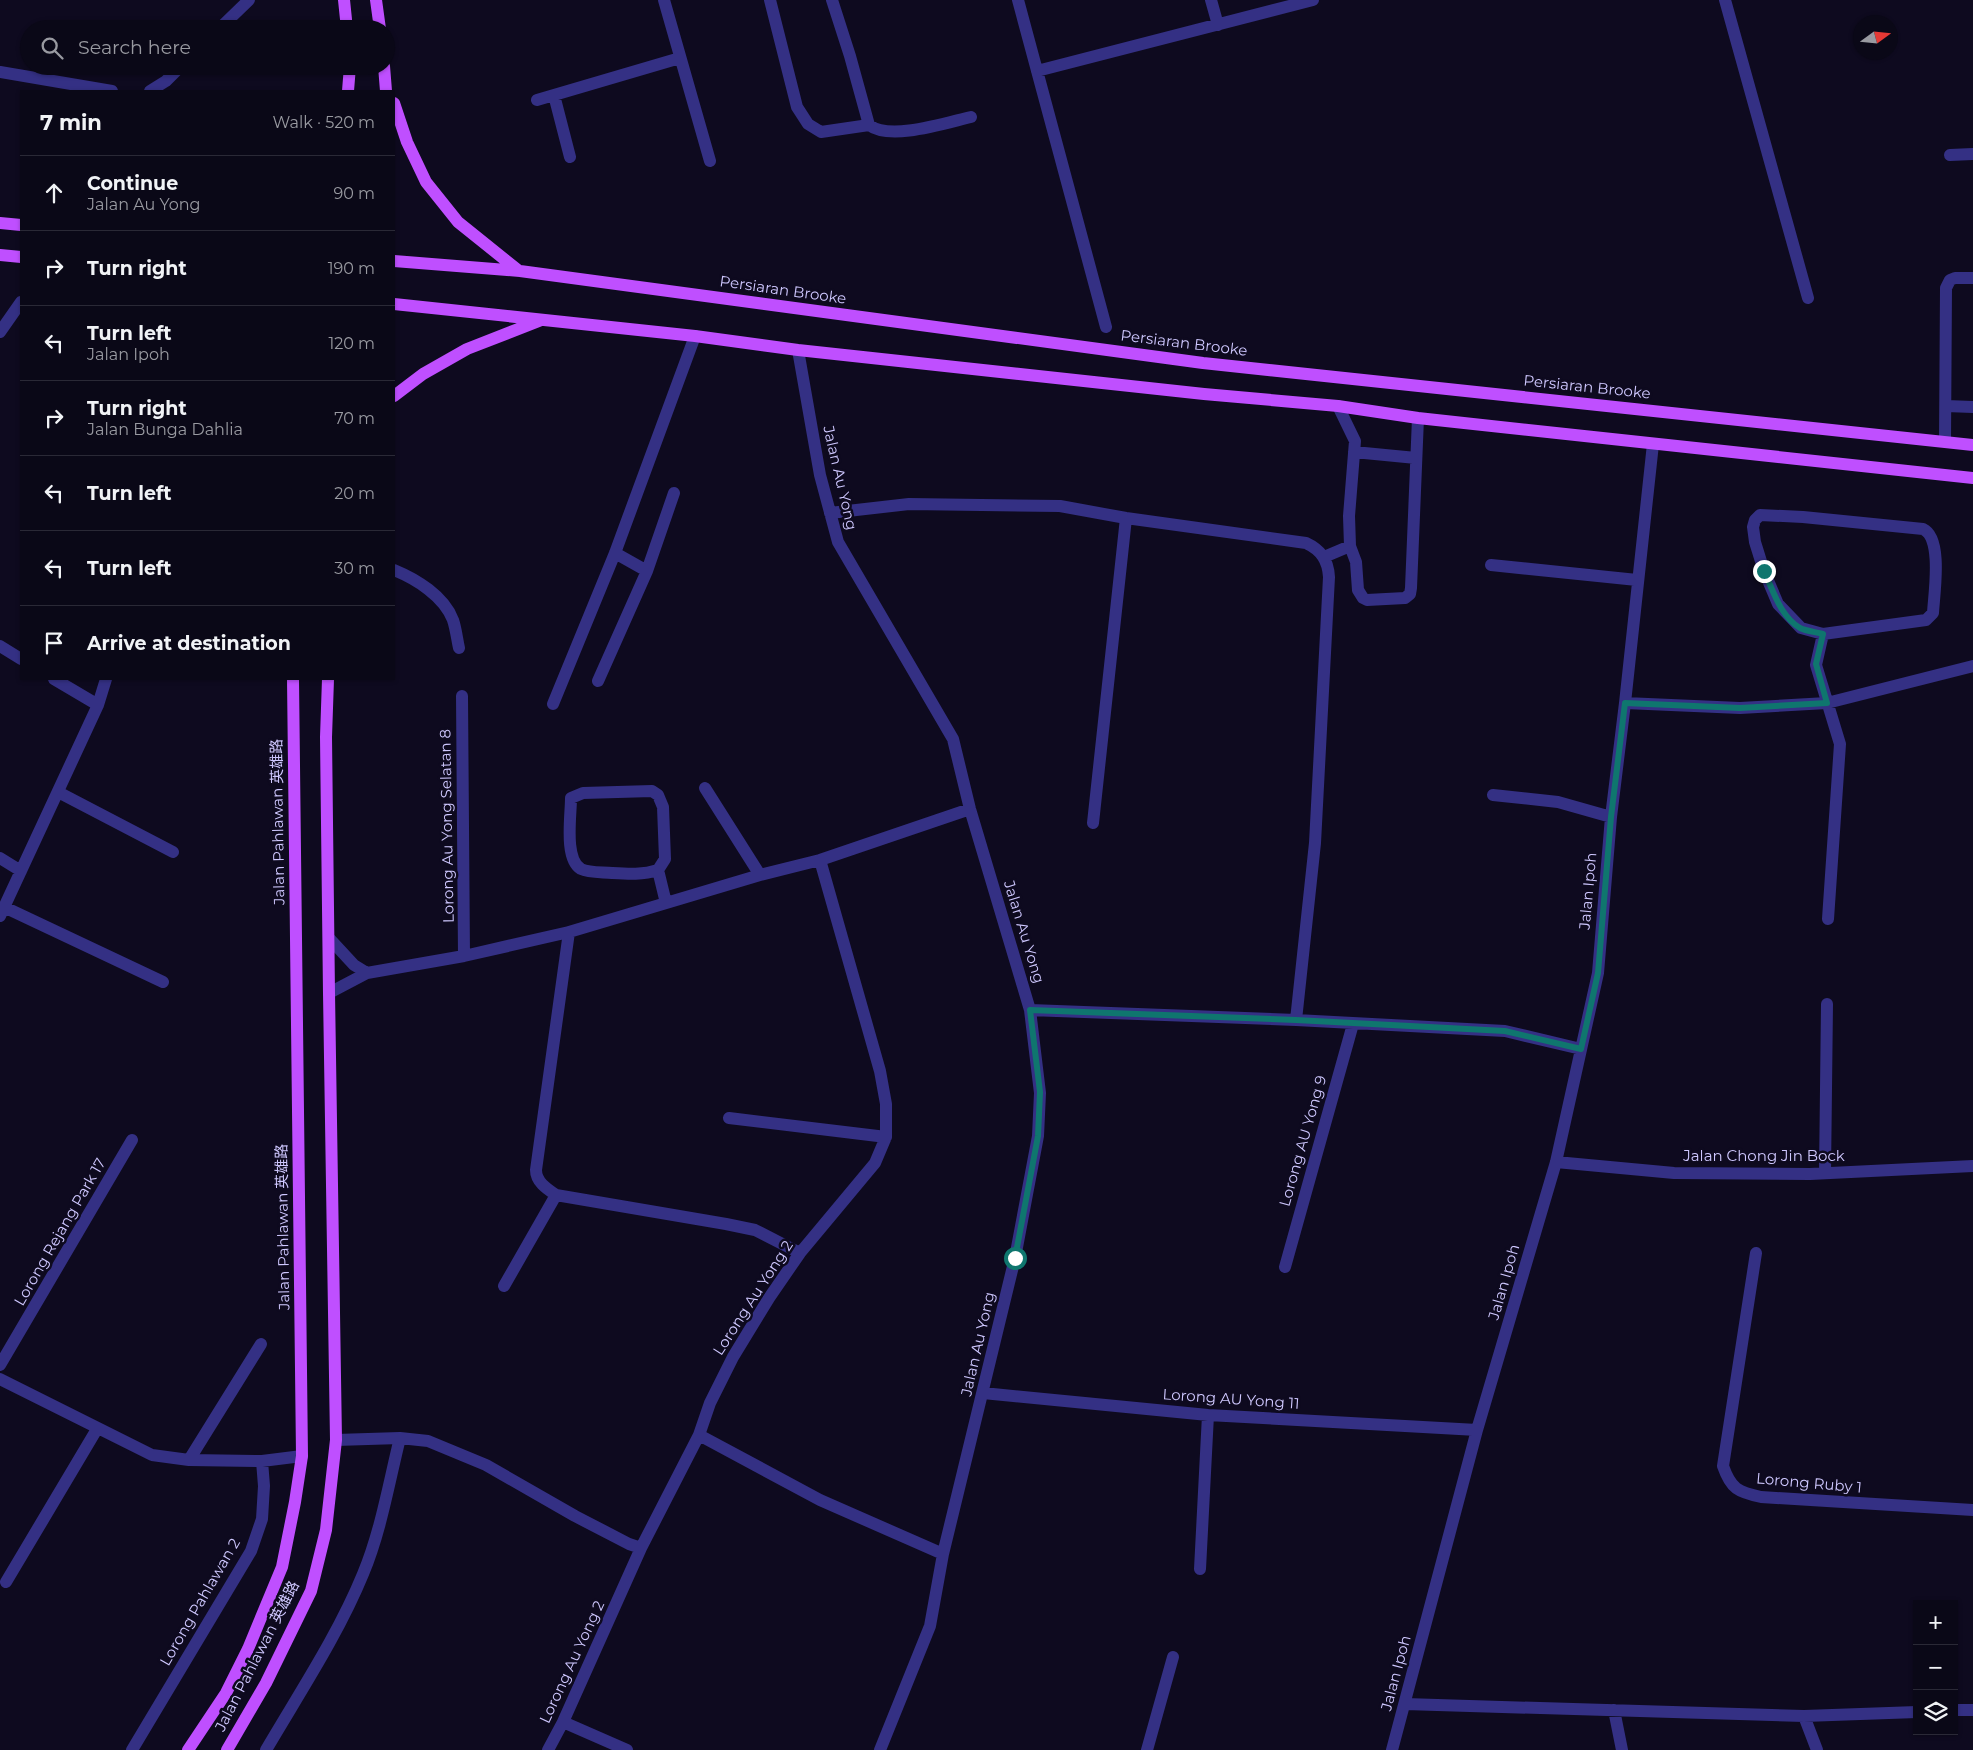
<!DOCTYPE html>
<meta charset="utf-8">
<style>
:root{--surface:#0a0817;--page:#181624;--text:#f1f3f6;--muted:#999aa1;--line:#2a2936}
body{margin:0;font-family:Montserrat,"Noto Sans SC",sans-serif;background:var(--page);color:var(--text)}
.controls{position:absolute;right:15px;bottom:15px;display:grid;overflow:hidden;border-radius:0px;box-shadow:0 1px 4px #0004}
.controls button{width:45px;height:45px;display:grid;place-items:center;padding:0;border:0;border-bottom:1px solid var(--line);background:var(--surface);color:var(--text);font:25px sans-serif}
.compass{position:absolute;left:1853px;top:15px;width:45px;height:45px;border-radius:50%;background:var(--surface);box-shadow:0 1px 4px #0004;rotate:75deg}
.stop{position:absolute;width:15px;height:15px;margin:-11px;border:4px solid #0f766e;border-radius:50%;background:#fff}
.stop.end{background:#0f766e;border-color:#fff;box-shadow:0 1px 5px #0008}
.list{margin:0;padding:0;list-style:none}
h2{display:flex;justify-content:space-between;align-items:center;height:65px;margin:0;padding:0 20px;font-size:21px}
h2 small{font-size:16px;font-weight:400;color:var(--muted)}
.list li{display:grid;grid-template-columns:32px 1fr auto;gap:15px;align-items:center;box-sizing:border-box;height:75px;padding:0 20px;border-top:1px solid var(--line)}
.list b{display:block;font-size:19px;white-space:nowrap}
.list p{margin:0;font-size:16px;white-space:nowrap;color:var(--muted)}
.list em{font-size:16px;font-style:normal;color:var(--muted)}
.icon{flex:none;width:28px;height:28px;fill:none;stroke:currentColor;stroke-width:2;stroke-linecap:round;stroke-linejoin:round}
.map{position:relative;flex:none;width:1973px;height:1750px;overflow:hidden}
.search{position:absolute;background:var(--surface);box-shadow:0 1px 4px #0004;left:20px;top:20px;width:375px;height:55px;display:flex;align-items:center;gap:12px;box-sizing:border-box;padding:0 18px;border-radius:28px;color:var(--muted);font-size:19px}
.panel{position:absolute;background:var(--surface);box-shadow:0 1px 4px #0004;left:20px;top:90px;width:375px;height:590px;border-radius:0px}
.map>svg:first-child{display:block}
.lines{fill:none;stroke-linecap:round;stroke-linejoin:round}
.minor{stroke:#343084;stroke-width:12}
.major{stroke:#bf4fff;stroke-width:12}
.route{stroke:#0f766e;stroke-width:6}
.labels{text-anchor:middle;stroke-width:5;stroke-linejoin:round;paint-order:stroke}
.street-label{font-size:15px;fill:#cfc8ff;stroke:#0e0a1f}
</style>
<div class="map">
<svg width="1973" height="1750" viewBox="0 0 1973 1750">
<rect width="100%" height="100%" fill="#0e0a1f"/>
<g class="lines">
<path class="minor" d="M664,0l46,161
M770,0l27,107 11,17 13,8 48,-7
M832,0l18,56 19,69c21,16 76,-2 102,-8
M1018,0l88,327
M1211,0l7,25
M1725,0l83,298
M219,29l30,-29
M1037,71l276,-71
M0,72l112,19
M150,91l16,-10 15,-15
M554,95l16,62
M537,100l143,-42
M1950,155l23,-1
M0,332l21,-30
M798,350l22,125 18,67 115,197 17,70 60,201 10,83 -2,43 -23,122 -72,296 -13,72 -50,124
M1338,406l17,35 -6,75 1,30 6,16 2,28 5,8 4,2 38,-2 5,-4 1,-6 7,-170
M1946,406l27,1
M1945,441l1,-153 4,-8 5,-2h18
M1354,452l62,6
M830,513l79,-9 151,2 66,12 180,25c15,7 22,17 23,34l-14,266 -19,177
M1760,515l43,2 120,12c20,9 11,65 10,84l-7,7 -103,14 -22,-6 -23,-24 -14,-33 -9,-29 -2,-15 2,-7z
M615,553l32,18
M1324,557l26,-11
M1491,565l146,15
M394,570c22,9 50,26 59,50 3,9 4,19 6,28
M1823,634l-7,31 24,79 -12,175
M0,646l21,13
M54,679l44,26
M598,681l49,-110 27,-78
M462,696l2,260
M1625,703l115,5 87,-5 146,-37
M553,704l62,-151 80,-217
M705,788l55,87
M652,791l6,4 5,12 2,52 -7,11c-15,5 -30,4 -46,3 -9,-1 -23,0 -31,-4 -17,-10 -10,-53 -10,-71l12,-5z
M58,792l115,60
M1493,795l65,7 53,15
M1093,823l33,-305
M0,858l21,13
M658,870l8,33
M4,907l159,75
M0,916l98,-211 8,-26
M569,932l-33,238c0,12 11,19 20,25l170,29 29,6 45,23
M329,938l25,27 13,8
M329,993l38,-20 97,-17 105,-24 191,-57 60,-15 150,-51
M1030,1010l266,10 209,11 76,18
M729,1118l157,19
M1556,1162l118,11 136,1 163,-8
M1825,1173l2,-169
M1756,1253l-33,213c8,23 15,26 38,31l212,13
M1285,1267l68,-243
M504,1286l52,-91
M0,1365l132,-225
M0,1379l152,76 37,5 73,1 40,-5
M983,1393l225,22 269,15
M699,1435l121,65 123,54
M336,1440l64,-2 28,3 58,24 89,51 54,28 12,4
M189,1460l72,-116
M1200,1569l8,-154
M6,1582l91,-153
M1405,1704l399,12 113,-4
M1614,1710l8,40
M1954,1710h19
M1804,1716l13,34
M563,1722l64,28
M132,1750l119,-199 11,-32 2,-33 -2,-25
M266,1750c34,-58 72,-115 97,-176 18,-43 26,-92 37,-136
M548,1750l15,-28 78,-174 58,-113 11,-32 23,-46 36,-59 31,-45 75,-90 11,-26v-33l-6,-33 -60,-211
M1147,1750l26,-93
M1392,1750l85,-320 79,-268 42,-189 13,-156 14,-114 28,-259"/>
<path class="major" d="M344,0l3,29
M376,0l4,29
M384,66l2,25
M348,91l2,-25
M394,103l13,39 19,40 32,40 61,49
M0,223l21,2
M0,255l21,2
M394,261l126,10 683,92 770,82
M394,304l301,32 103,14 406,44 134,12 80,12 555,60
M394,396l29,-22 44,-25 72,-28
M188,1750l38,-57 22,-44 34,-82 13,-65 7,-46 -9,-777
M227,1750l39,-67 45,-92 15,-61 10,-90 -7,-447 -3,-256 2,-58"/>
</g>
<g class="lines">
<path class="route" d="M1015,1258l23,-122 2,-44 -10,-82 266,10 209,11 76,18 17,-76 13,-156 14,-114 115,5 87,-5 -11,-39 7,-30c-7,-2 -17,-3 -23,-6 -20,-12 -27,-38 -36,-57"/>
</g>
<g class="labels">
<g class="street-label">
<text transform="translate(783 290) rotate(8)" y="5">Persiaran Brooke</text>
<text transform="translate(1184 343) rotate(7)" y="5">Persiaran Brooke</text>
<text transform="translate(1587 387) rotate(6)" y="5">Persiaran Brooke</text>
<text transform="translate(840 478) rotate(77)" y="5">Jalan Au Yong</text>
<text transform="translate(278 822) rotate(-91)" y="5">Jalan Pahlawan 英雄路</text>
<text transform="translate(447 826) rotate(-91)" y="5">Lorong Au Yong Selatan 8</text>
<text transform="translate(1588 891) rotate(-85)" y="5">Jalan Ipoh</text>
<text transform="translate(1024 932) rotate(73)" y="5">Jalan Au Yong</text>
<text transform="translate(1303 1141) rotate(-74)" y="5">Lorong AU Yong 9</text>
<text x="1764" y="1161">Jalan Chong Jin Bock</text>
<text transform="translate(283 1227) rotate(-91)" y="5">Jalan Pahlawan 英雄路</text>
<text transform="translate(60 1232) rotate(-60)" y="5">Lorong Rejang Park 17</text>
<text transform="translate(1504 1282) rotate(-74)" y="5">Jalan Ipoh</text>
<text transform="translate(753 1298) rotate(-57)" y="5">Lorong Au Yong 2</text>
<text transform="translate(978 1344) rotate(-77)" y="5">Jalan Au Yong</text>
<text transform="translate(1231 1399) rotate(4)" y="5">Lorong AU Yong 11</text>
<text transform="translate(1809 1483) rotate(5)" y="5">Lorong Ruby 1</text>
<text transform="translate(200 1602) rotate(-60)" y="5">Lorong Pahlawan 2</text>
<text transform="translate(257 1656) rotate(-63)" y="5">Jalan Pahlawan 英雄路</text>
<text transform="translate(572 1662) rotate(-65)" y="5">Lorong Au Yong 2</text>
<text transform="translate(1396 1673) rotate(-75)" y="5">Jalan Ipoh</text>
</g>
</g>
</svg>
<div class="controls">
<button>+</button>
<button>−</button>
<button><svg class="icon" aria-label="layers" viewBox="0 0 24 24"><path d="M12 4l9 5-9 5-9-5zM3 14l9 5 9-5"/></svg></button>
</div>
<svg class="compass" viewBox="-18 -18 36 36"><path d="M0-13l5 13h-10z" fill="#e53935"/><path d="M0 13l5-13h-10z" fill="#999aa1"/></svg>
<div class="stop" style="left:1015px;top:1258px"></div>
<div class="stop end" style="left:1764px;top:571px"></div>
<div class="search"><svg class="icon" aria-label="search" viewBox="0 0 24 24"><circle cx="10" cy="10" r="6"/><path d="M15 15l6 6"/></svg>Search here</div>
<section class="panel">
<h2>7 min<small>Walk · 520 m</small></h2>
<ul class="list">
<li><svg class="icon" aria-label="ahead" viewBox="0 0 24 24"><path d="M12 20V5M6 11l6-6 6 6"/></svg><div><b>Continue</b><p>Jalan Au Yong</p></div><em>90 m</em></li>
<li><svg class="icon" aria-label="right" viewBox="0 0 24 24"><path d="M7 20v-9h11M14 6l5 5-5 5"/></svg><div><b>Turn right</b></div><em>190 m</em></li>
<li><svg class="icon" aria-label="left" viewBox="0 0 24 24"><path d="M17 20v-9H6M10 6l-5 5 5 5"/></svg><div><b>Turn left</b><p>Jalan Ipoh</p></div><em>120 m</em></li>
<li><svg class="icon" aria-label="right" viewBox="0 0 24 24"><path d="M7 20v-9h11M14 6l5 5-5 5"/></svg><div><b>Turn right</b><p>Jalan Bunga Dahlia</p></div><em>70 m</em></li>
<li><svg class="icon" aria-label="left" viewBox="0 0 24 24"><path d="M17 20v-9H6M10 6l-5 5 5 5"/></svg><div><b>Turn left</b></div><em>20 m</em></li>
<li><svg class="icon" aria-label="left" viewBox="0 0 24 24"><path d="M17 20v-9H6M10 6l-5 5 5 5"/></svg><div><b>Turn left</b></div><em>30 m</em></li>
<li><svg class="icon" aria-label="arrive" viewBox="0 0 24 24"><path d="M6 21V4h12l-3 4 3 4H6"/></svg><div><b>Arrive at destination</b></div></li>
</ul>
</section>
</div>
